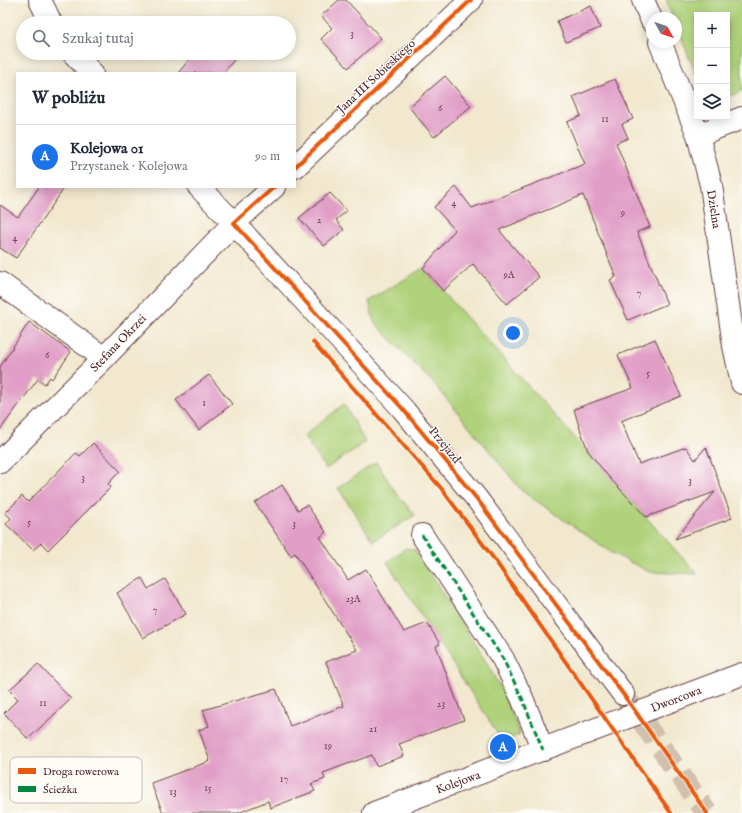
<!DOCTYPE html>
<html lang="pl">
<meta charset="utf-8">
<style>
:root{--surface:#fff;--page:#f6f6f7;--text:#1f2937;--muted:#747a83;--line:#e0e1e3;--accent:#1a73e8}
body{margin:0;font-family:"IM FELL English",serif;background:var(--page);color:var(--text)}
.controls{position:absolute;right:12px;top:12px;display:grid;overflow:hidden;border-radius:0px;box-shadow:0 2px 10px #0003}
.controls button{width:36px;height:36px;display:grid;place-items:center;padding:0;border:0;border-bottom:1px solid var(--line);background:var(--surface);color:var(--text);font:20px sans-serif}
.compass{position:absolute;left:646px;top:12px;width:36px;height:36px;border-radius:50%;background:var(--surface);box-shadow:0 2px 10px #0003;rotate:130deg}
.you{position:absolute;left:513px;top:333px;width:14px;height:14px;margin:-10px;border:3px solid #fff;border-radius:50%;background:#1a73e8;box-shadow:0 0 0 6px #1a73e833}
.badge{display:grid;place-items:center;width:26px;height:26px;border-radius:50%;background:var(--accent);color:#fff;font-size:13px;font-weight:700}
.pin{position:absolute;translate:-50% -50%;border:2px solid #fff;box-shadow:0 1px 4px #0006}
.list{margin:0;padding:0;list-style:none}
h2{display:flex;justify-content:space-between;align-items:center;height:52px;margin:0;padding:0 16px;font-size:17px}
h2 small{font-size:13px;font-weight:400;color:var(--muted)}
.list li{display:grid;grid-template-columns:26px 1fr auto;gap:12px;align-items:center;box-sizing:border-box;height:64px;padding:0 16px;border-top:1px solid var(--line)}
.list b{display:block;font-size:15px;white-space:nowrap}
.list p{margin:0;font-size:13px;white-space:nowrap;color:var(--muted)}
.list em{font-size:13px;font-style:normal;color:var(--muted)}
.icon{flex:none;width:22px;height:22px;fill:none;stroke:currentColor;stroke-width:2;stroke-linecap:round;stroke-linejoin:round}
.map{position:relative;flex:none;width:742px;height:813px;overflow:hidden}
.search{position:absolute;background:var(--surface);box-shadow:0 2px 10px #0003;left:16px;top:16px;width:280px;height:44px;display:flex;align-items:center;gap:10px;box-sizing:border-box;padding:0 14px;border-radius:22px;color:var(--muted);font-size:15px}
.panel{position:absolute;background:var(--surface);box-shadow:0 2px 10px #0003;left:16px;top:72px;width:280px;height:116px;border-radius:0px}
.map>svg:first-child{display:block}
.green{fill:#afd27a;stroke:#7c7852}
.building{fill:#e19fc7}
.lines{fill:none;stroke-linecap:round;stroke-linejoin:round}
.minor-tunnel{stroke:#d0c0ad;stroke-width:22;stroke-dasharray:22 11;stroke-linecap:butt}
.minor-casing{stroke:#633d43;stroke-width:24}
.minor{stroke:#fff;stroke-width:22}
.quiet{stroke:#00873e;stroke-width:3;stroke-dasharray:6 3;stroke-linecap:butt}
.cycleway-casing{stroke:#fdfcf7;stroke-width:6}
.cycleway{stroke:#e8590c;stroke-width:4}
.labels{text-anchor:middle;stroke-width:3;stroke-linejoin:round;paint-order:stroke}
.number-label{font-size:10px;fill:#703f52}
.street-label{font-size:12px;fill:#4a1f2b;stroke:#fdfcf7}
.key{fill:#fdfcf7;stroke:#c7baba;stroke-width:1}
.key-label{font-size:11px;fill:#4a1f2b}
</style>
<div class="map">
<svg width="742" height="813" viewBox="0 0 742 813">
<rect width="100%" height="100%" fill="#fdfcf7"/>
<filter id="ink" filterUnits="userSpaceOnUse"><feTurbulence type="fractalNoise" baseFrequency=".025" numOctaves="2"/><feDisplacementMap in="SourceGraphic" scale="8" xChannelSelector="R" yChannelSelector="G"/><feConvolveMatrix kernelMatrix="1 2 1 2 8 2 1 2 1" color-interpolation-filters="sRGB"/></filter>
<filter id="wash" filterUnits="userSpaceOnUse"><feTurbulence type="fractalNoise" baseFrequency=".012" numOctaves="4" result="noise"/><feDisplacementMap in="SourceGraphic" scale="16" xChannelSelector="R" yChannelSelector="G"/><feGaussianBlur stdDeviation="0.9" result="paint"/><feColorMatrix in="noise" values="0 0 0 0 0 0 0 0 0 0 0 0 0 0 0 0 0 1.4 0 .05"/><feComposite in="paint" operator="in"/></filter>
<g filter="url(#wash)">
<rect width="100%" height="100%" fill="#f1e8ce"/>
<path class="green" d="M666,0h76v91l-15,6v-82h-30v62l-21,-52v-7h-3z
M423,268l20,23 254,283 -47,-2 -38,-19 -90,-62 -85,-104 -63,-65 -5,-21z
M344,404l21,38 -39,27 -22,-33z
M376,462l21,32 18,21 -42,26 -35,-53z
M406,548l9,2 70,110 17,31 18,43 -17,8 -116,-180z"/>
<g id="blocks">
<path class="building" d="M339,0h7l35,38 -33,30 -27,-29 11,-11 -11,-12z
M591,6l9,22 -34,14 -9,-21z
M195,53h45l-17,20h-45z
M445,76l26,30 -37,31 -25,-30z
M615,79l18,40 -11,5 6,14 -12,5 34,84 -13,5 30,72 -39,16 -18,-40 6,-3 -33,-82 -84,35 40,47 -32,27 -34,-40 -30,27 -20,-23 32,-38 -21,-23 22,-20 16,21 113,-44 -18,-42 14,-6 -8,-19z
M39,187h26l-49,71 -16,-10v-43l18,12z
M330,193l17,18 -11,9 8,10 -20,16 -25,-28z
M29,322l42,30 -19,27 -2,-2 -5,7 -7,-5 -38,51v-63z
M655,339l26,57 -60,25 18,43 47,-17 9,13 11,-13 26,71 -57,21 40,-47 -69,25 -39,-42 -19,-24 -10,-28 -4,-14 59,-21 -15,-33z
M209,375l23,29 -33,26 -23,-30z
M93,443l27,28 -12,13 3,3 -63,63 -7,-7 -8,7 -27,-26 5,-6 -6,-5 17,-17 6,6 48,-49 4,3z
M282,485l16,25 9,-5 19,27 -6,5 28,43 18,-11 38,63 23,-9 13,21 -4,2 28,74 -65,24 5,12 -28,10 -4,-11 -49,18 2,6 -14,5 4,7 -45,17 -2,-7 -30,12h-75l-12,-30 59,-22 -11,-31 10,-4 -6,-16 73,-21 14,37 54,-20 -18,-44 31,-12 -62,-97 -4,3 -36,-53z
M142,578l6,11 17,-10 21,35 -43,24 -26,-45z
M38,664l33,35 -43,40 -24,-26 14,-14 -9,-9z"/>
</g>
</g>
<g filter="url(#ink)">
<use href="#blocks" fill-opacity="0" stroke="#633d43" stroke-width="1"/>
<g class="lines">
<path class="minor-tunnel" d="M623,694l84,119"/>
<g class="minor-casing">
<path id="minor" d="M40,0l11,23
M643,0l9,21
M660,42l38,93 13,50 23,161 8,37
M73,53l19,20
M698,135l44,-17
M295,167l176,-167
M199,187l35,36 168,185 75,91 146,195
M0,283l104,75
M0,462l104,-104 130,-135 40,-36
M422,535l81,124 19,39 21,52
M374,813l368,-139"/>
</g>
<use href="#minor" class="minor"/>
<path class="quiet" d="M422,535l81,124 19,39 21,52"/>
<g class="cycleway-casing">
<path id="cycleway" d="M295,167l176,-167
M274,187l-40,36 168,185 75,91 146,195 84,119
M313,342l128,146 53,71 177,254"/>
</g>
<use href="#cycleway" class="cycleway"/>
</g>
</g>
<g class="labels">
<g class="number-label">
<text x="352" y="37">3</text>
<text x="440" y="111">6</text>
<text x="605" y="122">11</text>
<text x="454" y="206">4</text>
<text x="623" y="216">9</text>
<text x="319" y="223">2</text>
<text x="15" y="241">4</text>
<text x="509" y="278">9A</text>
<text x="639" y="296">7</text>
<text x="47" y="358">6</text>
<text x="648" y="376">5</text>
<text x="204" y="406">1</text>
<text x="83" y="481">3</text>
<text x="690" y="484">3</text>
<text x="29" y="525">5</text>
<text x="294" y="527">3</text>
<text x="353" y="602">23A</text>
<text x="155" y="613">7</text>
<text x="43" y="706">11</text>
<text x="441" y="707">23</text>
<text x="373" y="732">21</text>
<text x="328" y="749">19</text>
<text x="284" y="782">17</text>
<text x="208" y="791">15</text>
<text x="173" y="795">13</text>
</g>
<g class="street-label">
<text transform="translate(376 76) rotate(-43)" y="4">Jana III Sobieskiego</text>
<text transform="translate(714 209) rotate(81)" y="4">Dzielna</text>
<text transform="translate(118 343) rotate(-46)" y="4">Stefana Okrzei</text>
<text transform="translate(445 445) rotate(51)" y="4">Przejazd</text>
<text transform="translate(676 699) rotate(-21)" y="4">Dworcowa</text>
<text transform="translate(458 782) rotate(-20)" y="4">Kolejowa</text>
</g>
</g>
<rect x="10" y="757" width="132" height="46" rx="6" class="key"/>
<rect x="18" y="768" width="18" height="6" fill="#e8590c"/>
<rect x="18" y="786" width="18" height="6" fill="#00873e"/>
<g class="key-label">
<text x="43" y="775">Droga rowerowa</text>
<text x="43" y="793">Ścieżka</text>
</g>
</svg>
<div class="controls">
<button>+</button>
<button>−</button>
<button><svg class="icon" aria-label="layers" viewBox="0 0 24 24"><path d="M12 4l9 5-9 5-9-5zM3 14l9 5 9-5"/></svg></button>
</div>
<svg class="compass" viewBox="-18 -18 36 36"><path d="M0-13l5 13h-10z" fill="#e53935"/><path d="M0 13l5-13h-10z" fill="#747a83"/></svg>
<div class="you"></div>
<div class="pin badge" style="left:503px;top:747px">A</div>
<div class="search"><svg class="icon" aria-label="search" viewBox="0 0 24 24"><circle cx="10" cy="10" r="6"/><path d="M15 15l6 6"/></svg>Szukaj tutaj</div>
<section class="panel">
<h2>W pobliżu<small></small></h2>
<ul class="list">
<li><span class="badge">A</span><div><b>Kolejowa 01</b><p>Przystanek · Kolejowa</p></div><em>90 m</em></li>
</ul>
</section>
</div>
